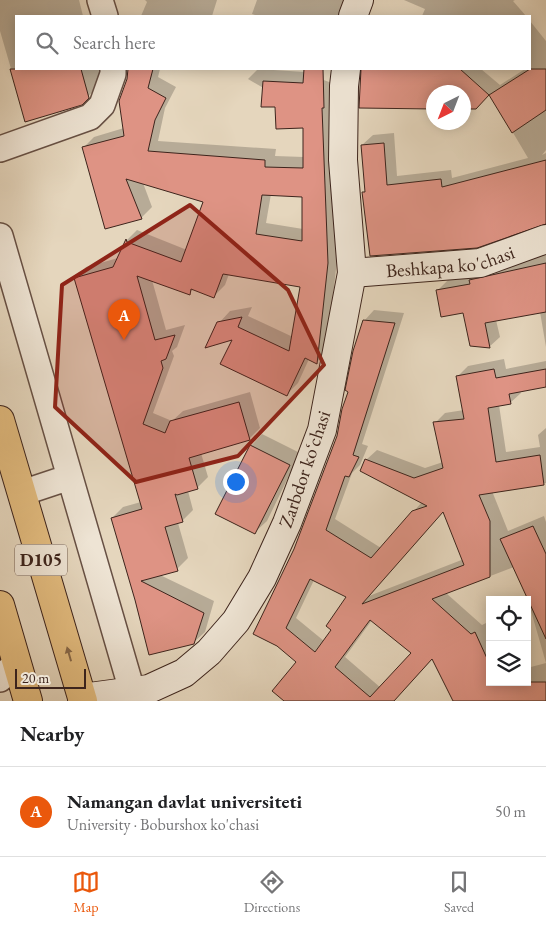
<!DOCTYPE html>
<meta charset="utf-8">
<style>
:root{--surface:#fff;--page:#f2f2f2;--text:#202124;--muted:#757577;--line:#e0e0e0;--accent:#ea580c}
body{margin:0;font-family:"EB Garamond",serif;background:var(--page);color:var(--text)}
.controls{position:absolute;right:15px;bottom:15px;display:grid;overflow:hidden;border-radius:0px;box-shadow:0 2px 12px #0003}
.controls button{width:45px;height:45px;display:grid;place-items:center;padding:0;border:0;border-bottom:1px solid var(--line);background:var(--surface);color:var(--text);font:25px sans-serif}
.compass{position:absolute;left:426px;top:85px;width:45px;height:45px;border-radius:50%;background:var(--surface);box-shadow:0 2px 12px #0003;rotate:222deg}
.scale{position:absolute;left:15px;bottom:12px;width:71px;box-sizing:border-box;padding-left:5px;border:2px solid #3d241c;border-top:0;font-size:14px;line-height:18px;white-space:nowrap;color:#3d241c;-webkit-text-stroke:4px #eee4d4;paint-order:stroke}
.you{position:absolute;left:235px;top:481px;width:18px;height:18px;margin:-12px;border:4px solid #fff;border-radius:50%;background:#1a73e8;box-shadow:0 0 0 8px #1a73e833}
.badge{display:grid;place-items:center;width:32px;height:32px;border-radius:50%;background:var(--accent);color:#fff;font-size:16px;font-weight:700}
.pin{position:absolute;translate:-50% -41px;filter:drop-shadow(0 1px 2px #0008)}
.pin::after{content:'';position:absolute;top:26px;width:18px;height:15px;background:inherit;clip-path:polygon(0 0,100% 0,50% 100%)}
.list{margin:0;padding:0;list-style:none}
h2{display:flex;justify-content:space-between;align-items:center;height:65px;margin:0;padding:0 20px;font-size:21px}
h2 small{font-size:16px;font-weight:400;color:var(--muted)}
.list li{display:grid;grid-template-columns:32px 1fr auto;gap:15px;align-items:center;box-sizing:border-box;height:90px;padding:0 20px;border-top:1px solid var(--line)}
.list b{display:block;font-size:19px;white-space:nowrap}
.list p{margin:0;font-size:16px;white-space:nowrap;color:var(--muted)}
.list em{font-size:16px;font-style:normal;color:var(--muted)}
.icon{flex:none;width:28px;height:28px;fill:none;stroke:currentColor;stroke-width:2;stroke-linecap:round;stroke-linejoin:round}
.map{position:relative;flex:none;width:546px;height:701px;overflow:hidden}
.search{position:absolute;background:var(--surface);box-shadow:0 2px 12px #0003;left:15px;right:15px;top:15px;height:55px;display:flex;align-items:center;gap:12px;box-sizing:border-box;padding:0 18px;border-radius:0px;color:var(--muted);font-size:19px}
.sheet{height:155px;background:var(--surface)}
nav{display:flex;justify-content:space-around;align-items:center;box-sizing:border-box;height:70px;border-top:1px solid var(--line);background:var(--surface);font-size:14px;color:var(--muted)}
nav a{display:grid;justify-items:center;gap:2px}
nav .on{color:var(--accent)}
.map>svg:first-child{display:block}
.shadow{fill:#0003;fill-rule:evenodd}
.building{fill:#de9384;stroke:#3d241c;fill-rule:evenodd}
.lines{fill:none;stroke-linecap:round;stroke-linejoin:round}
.street-casing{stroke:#675044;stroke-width:28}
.secondary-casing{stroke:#3d241c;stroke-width:30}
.primary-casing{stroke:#3d241c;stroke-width:30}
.street{stroke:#eee4d4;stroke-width:25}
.secondary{stroke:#eee4d4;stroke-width:28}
.primary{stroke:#e2bb7e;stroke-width:28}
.oneway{fill:#876848}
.marked{fill:#8f2418;fill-opacity:0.2;stroke:#8f2418;stroke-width:4;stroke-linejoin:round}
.labels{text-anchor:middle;stroke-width:5;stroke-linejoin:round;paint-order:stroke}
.shield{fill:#eee4d4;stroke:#725e53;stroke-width:1}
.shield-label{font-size:18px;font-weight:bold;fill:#3d241c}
.street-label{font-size:19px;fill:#3d241c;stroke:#eee4d4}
</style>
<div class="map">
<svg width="546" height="701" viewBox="0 0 546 701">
<rect width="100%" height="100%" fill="#e5d6bd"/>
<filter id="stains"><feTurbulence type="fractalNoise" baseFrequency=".004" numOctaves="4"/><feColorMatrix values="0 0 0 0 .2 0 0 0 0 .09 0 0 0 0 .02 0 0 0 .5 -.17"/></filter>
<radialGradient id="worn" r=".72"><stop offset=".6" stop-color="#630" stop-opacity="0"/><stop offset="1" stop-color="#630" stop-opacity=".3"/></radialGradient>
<path class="shadow" d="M0,0h79l4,16h-67v53h83l4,13 -22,21 -55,17 -26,-89z
M145,0h72l-5,16h-71l6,-14z
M257,0h92l-6,16h-85l-6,-2z
M404,0h111l-2,1 13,15h-104l3,-7z
M530,21l16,20v109l-4,5 4,-2v70l-183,-30 3,-3 -4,-45 11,-10 21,-2 3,43 54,-6 1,8 76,-20 -38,-64 -14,14h-12v-16h-30l-71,-22v-1h118l19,16 25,-16h5z
M129,69h31l-2,8 18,10 -11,21 -7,33 118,8 -1,7 29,1v-30l-25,-30 -31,-18 10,-10 47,3v-3h17l-4,9 14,5 6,168 -11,100 -10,11 -8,-3 -11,24 -11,11 -68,-71 11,-12 22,-4 -4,9 45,21 8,-51 -72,-12 -4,11 -11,11 -20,-7 -5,4 -37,-13 14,50 19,-5 -8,22 -5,4 2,5 -21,57 19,8 11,-10 67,-19 10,36 -11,11 -48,14 7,24 -11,11 -9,3 5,19 -11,11 -4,2 10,35 -11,11 -17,6 54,26 -9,31 -12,11 -57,-43 -24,-82 11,-11 18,-5 -65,-224 10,-11 32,-9 9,-18 10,-10 50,20 17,-49 -61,-18 9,24 -11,11 -58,-70 11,-11 30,-9zM271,194l33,2 -1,33 -37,-6z
M546,250v97l-6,-35 -44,8 4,17 -11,10 -25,-35 -27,-21 11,-11 27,-5z
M374,310l30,3 -42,131 6,2 -8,19 -8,8 -17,46 46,29 41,-46 -56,-42 11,-10 48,18 18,-6 -8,-39 10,-10 19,-3 -6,-34 10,-10 36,-7 2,10 40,-8v25l-26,5 1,2 -11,10 -11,2 7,47 34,-5 -2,-12 8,-7v55l-54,8 16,40 36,-15 2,6v179h-92l-21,-43 -39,43h-108l12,-39 -20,-17 17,-96 43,-113 12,-45 14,-70zM444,511l20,48 -95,37zM514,567l17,35 -2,2 17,59 -19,5v14h-37v-50l-4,-9 -4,2 -36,-32zM314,580l34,17 -15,32 -9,12 -28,-23zM372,620l41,33 -32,35 -36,-31z
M262,434l38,19 -33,68 -12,11 -4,-86z"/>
<path class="building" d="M10,69h71l8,29 -7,7 -57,17z
M128,69h25l-5,19 18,10 -11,22 -7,31 117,9v7l38,1v-40l-27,1 -1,-22h-14l2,-26 40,2 1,-14h19l1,39h-2l6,155 -11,101 -12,-6 -18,38 -67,-32 12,-24 -27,8 12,-26 25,-5 -4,10 51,24 11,-64 -77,-13 -9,24 -23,-9 -1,6 -53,-19 18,64 20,-5 -9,24 -5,2 2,7 -20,56 22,9 5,-12 69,-19 11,38 -61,18 9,31 -21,6 -2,-1 8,28 -18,5 13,44 -37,10 63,32 -10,31 -45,11 -14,-55 -24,-82 31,-9 -68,-231 39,-11 13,-28 1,3 54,20 22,-60 -77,-23 16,40 -37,10 -23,-82 42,-11 -5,-35 8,-22zM262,195l40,2v44l-46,-7z
M361,69h99l29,26 -13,14h-12v-17h-30v17l-75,-1z
M530,69h16v41l-34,23 -23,-38z
M384,143l3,42 54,-6 1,8 104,-27v64l-69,24 -107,8 -8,-64h3l-4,-47z
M546,263v49l-61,11 5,25 -20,-2 -7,-33 -22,4 -5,-27 34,-6 -1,-4z
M363,320l32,3 -42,132 6,2 -10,20 -4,-1 -19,54 45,28 41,-47 15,-5 -67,-35 5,-12 49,19 29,-10 -10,-46 31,-3 -8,-43 38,-7 2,9 50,-9v18l-37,7 2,10 -23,4 8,54 44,-7 4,30 -65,10 11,26v56l-58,22 39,35 4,-2 15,33v17h56v19h-93l-21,-42 -38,42h-110l-12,-10 24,-29 -19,-16 -24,-12 41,-85 43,-113 5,-27 6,-17 -3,-2 8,-39zM443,512l21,53 -102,39zM310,579l36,18 -20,29 5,4 -16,22 -29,-24zM370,620l41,33 -41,44 -35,-30z
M250,445l40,20 -35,69 -40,-20z
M533,526l13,28v85l-46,-100z"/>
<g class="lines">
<g class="street-casing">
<path id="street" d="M100,0l5,16
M0,149l90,-32 12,-12 11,-31v-5
M0,236l135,465
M22,493l48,-16
M0,679l17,-17"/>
</g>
<g class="secondary-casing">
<g id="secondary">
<path d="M353,16l6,-16"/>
<path id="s1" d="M352,273l128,-10 66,-24"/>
<path d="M82,698l67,-9 35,-16 25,-21 27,-31 26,-43 25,-55 35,-93 30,-157 -9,-113 1,-74 2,-17"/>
</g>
</g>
<g class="primary-casing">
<path id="primary" d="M0,420l83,281
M0,605l28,96"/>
</g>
<use href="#street" class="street"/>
<use href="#secondary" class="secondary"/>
<use href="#primary" class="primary"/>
</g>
<defs><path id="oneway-solid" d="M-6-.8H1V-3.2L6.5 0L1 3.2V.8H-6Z" transform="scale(1.25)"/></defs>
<use class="oneway" href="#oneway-solid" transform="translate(69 654) rotate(-106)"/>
<path class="marked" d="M190,205l98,85 36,75 -86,91 -102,26 -81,-75 7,-122z"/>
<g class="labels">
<rect class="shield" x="15" y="544.5" width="52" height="31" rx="4"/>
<g class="shield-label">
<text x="41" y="566">D105</text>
</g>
<g class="street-label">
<text dy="7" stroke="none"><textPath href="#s1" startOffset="99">Beshkapa ko'chasi</textPath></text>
<text transform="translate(304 469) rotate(-71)" y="7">Zarbdor koʻchasi</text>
</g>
</g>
<rect width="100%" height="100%" filter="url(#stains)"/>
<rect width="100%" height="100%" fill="url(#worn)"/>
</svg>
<div class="controls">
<button><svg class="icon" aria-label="locate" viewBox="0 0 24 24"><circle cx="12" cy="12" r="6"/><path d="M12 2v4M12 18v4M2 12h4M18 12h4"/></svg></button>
<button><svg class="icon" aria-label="layers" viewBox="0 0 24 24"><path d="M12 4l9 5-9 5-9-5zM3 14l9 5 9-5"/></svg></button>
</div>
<svg class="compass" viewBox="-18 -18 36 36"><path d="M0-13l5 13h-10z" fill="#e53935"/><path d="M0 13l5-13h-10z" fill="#757577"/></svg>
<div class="scale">20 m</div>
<div class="you"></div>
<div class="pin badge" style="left:124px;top:340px">A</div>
<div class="search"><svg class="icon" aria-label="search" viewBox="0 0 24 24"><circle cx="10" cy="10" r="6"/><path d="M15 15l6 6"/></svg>Search here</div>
</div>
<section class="sheet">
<h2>Nearby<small></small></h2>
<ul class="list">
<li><span class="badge">A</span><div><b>Namangan davlat universiteti</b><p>University · Boburshox ko'chasi</p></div><em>50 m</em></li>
</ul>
</section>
<nav>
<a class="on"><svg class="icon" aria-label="map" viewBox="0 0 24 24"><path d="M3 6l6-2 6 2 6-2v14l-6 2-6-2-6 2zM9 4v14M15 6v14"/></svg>Map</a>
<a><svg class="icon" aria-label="directions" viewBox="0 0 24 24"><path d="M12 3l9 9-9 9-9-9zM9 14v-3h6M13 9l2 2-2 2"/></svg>Directions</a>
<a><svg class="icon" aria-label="saved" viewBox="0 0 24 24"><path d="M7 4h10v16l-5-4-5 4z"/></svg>Saved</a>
</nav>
